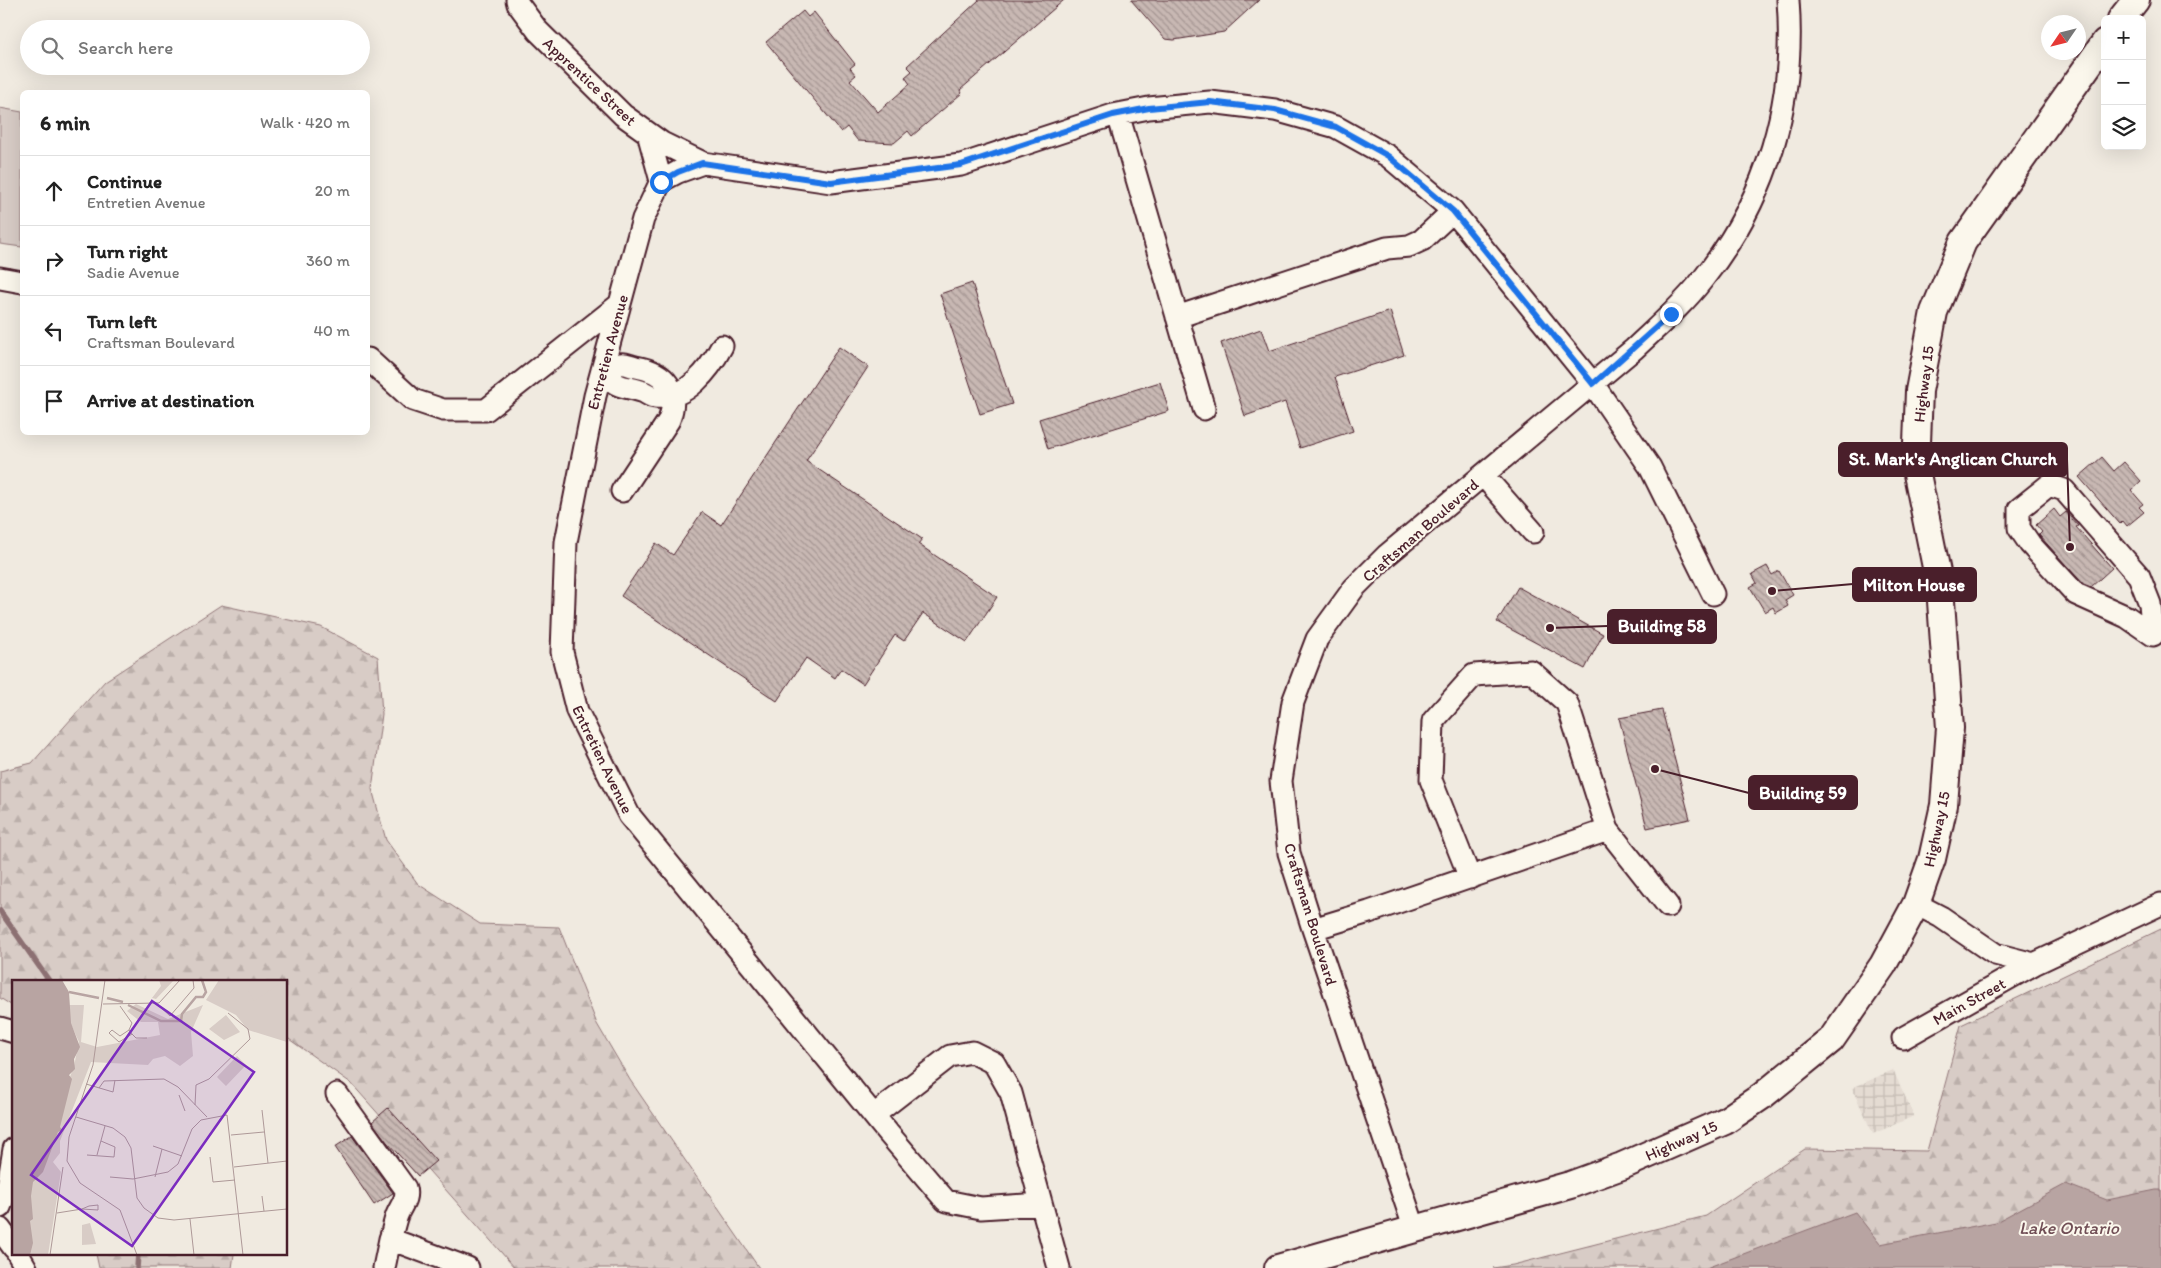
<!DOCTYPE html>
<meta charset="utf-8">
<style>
:root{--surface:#fff;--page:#f2f2f2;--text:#222;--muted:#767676;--line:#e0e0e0}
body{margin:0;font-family:Itim,sans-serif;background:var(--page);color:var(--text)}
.controls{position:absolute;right:15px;top:15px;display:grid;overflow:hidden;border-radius:8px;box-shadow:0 5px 20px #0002}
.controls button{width:45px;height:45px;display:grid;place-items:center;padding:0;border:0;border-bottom:1px solid var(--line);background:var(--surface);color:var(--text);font:25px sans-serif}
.compass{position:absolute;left:2041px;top:15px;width:45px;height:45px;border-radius:50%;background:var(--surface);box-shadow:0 5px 20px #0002;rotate:235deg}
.stop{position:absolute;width:15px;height:15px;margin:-11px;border:4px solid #1a73e8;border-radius:50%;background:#fff}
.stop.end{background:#1a73e8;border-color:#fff;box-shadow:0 1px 5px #0008}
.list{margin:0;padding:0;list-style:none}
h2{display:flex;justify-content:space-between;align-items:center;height:65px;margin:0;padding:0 20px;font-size:21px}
h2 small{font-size:16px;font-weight:400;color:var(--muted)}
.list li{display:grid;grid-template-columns:32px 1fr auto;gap:15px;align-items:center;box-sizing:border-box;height:70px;padding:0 20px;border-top:1px solid var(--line)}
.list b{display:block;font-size:19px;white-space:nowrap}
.list p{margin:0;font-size:16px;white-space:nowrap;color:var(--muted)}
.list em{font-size:16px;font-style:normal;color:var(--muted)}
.icon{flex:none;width:28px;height:28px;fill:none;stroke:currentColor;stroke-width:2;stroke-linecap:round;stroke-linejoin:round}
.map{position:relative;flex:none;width:2161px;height:1268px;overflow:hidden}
.search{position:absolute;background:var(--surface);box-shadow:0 5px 20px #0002;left:20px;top:20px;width:350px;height:55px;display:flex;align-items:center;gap:12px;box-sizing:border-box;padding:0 18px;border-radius:28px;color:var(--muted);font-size:19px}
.panel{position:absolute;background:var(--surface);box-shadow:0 5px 20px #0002;left:20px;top:90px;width:350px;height:345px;border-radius:8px}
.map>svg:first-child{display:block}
.industrial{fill:url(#industrial-grid)}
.forest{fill:url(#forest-firs);stroke:#917678}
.pitch{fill:#d8ccc6;stroke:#917678}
.water{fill:#b8a4a2;stroke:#8c6f72}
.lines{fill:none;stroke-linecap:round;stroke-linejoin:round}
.stream{stroke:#8c6f72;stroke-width:5.5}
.building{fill:url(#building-back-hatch);stroke:#4a1f2b}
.minor-casing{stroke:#4a1f2b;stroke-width:25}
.major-casing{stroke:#4a1f2b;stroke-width:30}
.minor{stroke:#fbf7ec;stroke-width:21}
.major{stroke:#fbf7ec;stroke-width:26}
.route{stroke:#1a73e8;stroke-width:6}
.labels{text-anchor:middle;stroke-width:4;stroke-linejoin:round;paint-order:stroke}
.street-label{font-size:16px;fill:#4a1f2b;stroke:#fbf7ec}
.water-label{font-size:18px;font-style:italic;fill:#704e55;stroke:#fbf7ec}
.inset-river{fill:none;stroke:#b8a4a2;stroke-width:2.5}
.inset-road{fill:none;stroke:#ae9998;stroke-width:1}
.view{fill:#7b2cbf;fill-opacity:0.15;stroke:#7b2cbf;stroke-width:2.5}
.inset-edge{fill:none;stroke:#4a1f2b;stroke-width:2.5}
.leader{fill:none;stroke:#4a1f2b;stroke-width:2}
.callout-dot{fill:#4a1f2b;stroke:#fbf7ec;stroke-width:2}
.callout{fill:#4a1f2b;stroke:#4a1f2b;stroke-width:2}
.callout-label{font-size:18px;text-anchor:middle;font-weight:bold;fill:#fff}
</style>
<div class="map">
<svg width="2161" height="1268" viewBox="0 0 2161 1268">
<defs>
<pattern id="industrial-grid" width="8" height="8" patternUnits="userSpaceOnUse" patternTransform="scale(1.25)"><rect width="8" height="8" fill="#e4dbd2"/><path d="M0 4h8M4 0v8" fill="none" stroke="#c5bcb4"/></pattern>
<pattern id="forest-firs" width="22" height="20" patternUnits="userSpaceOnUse" patternTransform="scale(1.25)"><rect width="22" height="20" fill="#d8ccc6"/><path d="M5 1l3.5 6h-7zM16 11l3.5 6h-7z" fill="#bbafaa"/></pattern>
<pattern id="building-back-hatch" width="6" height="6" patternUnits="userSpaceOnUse" patternTransform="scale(1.25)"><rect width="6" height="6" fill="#c8b8b3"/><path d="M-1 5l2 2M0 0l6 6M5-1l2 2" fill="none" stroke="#a49592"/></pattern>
</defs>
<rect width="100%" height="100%" fill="#f0eae0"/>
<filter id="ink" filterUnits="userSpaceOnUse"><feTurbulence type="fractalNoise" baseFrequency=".02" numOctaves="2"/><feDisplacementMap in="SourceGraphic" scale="10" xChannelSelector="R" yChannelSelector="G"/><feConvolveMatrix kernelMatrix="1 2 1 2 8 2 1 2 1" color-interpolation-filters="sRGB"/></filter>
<g filter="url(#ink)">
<path class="industrial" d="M1893,1070l21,46 -41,18 -21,-46z"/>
<path class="forest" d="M221,605l100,22 57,30 4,57 -10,75 14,51 32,44 62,40 79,3 38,97 33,56 129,188h-244l-164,-185 -65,-46v-55h-272v25l-14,-9v-227l32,-8 73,-82z
M2161,929v293l-343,46h-325l20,-3 193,-49 99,-67 122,2 34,-126z
M96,1254h138l-2,14h-133z"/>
<path class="pitch" d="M0,108l22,4v135l-22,-3z"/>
<path class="water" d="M2066,1184l41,16 49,-10h5v78h-455l149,-56 25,32 116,-22z"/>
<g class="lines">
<path class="stream" d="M0,911l50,71
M137,1268l1,-14"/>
</g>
<path class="building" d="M979,0h85l-104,90 2,3 -50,43 -4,-5 -14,12 -36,-2 -11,-14 -6,5 -75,-90 37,-31 5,6 6,-5 41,52 -5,4 6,7 -6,5 28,32 32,-28 -5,-7 7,-6 -5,-5z
M1131,0h128l-35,32 -50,8 -9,-1z
M972,283l40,121 -32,10 -40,-120z
M1390,311l14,44 -69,22 18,54 -53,17 -15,-46 -40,14 -24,-73 40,-14 8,22z
M839,347l29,20 -62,94 116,78 -4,5 79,53 -30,45 -44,-29 -19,28 -9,-6 -32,49 -22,-15 -6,9 -29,-20 -29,43 -156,-105 35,-53 17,12 29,-43 19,13z
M1160,382l9,29 -121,38 -9,-30z
M2102,457l12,14 10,-9 17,19 -10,9 12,14 -4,3 5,5 -17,14 -4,-5 -3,3 -41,-47z
M2054,509l6,8 6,-5 12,14 -2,1 36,41 -21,19 -8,-3 -44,-49 3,-3 -6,-7z
M1767,566l5,9 7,-4 14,24 -8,5 3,6 -12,7 -3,-6 -8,5 -15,-25 7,-4 -5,-9z
M1518,587l85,47 -18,35 -88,-47z
M1662,710l28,109 -43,9 -28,-110z
M388,1108l48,53 -18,15 -31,-34 -15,-20z
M352,1136l41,57 -19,12 -39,-58z"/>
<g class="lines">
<g class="minor-casing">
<path id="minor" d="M517,0l1,4 20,27 85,84 39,28 41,20 128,19 130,-17 152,-50 36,-7 61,-6 65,8 61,17 52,29 65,55 140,173 57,83 63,127
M1118,114l86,295
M648,133l13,48
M703,163l-25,9 -17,9 -18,38 -48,177 -29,146 -4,110 15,59 52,104 259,318 58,68 35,7 60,-4
M0,278l22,4
M1177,317l210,-69 22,-2 13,-6 31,-29
M368,359l45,41 30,10h43l134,-106
M1483,475l50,57
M2049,485l15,5 75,86 11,28 3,31 -26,-18 -51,-23 -46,-50 -11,-16v-19z
M622,491l47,-71c11,-30 -3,-48 -33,-53 -5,-1 -11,-4 -16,-3 -5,0 -13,4 -18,6 17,20 16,14 39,21 5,1 9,6 14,6 31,4 55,-28 67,-51
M1470,878l-39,-98 2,-59 41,-46 57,-4 36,32 41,127 60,76
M1916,904l25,13 54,37 39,10
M1313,929l56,-17 239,-82
M0,1028l14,4
M1903,1038l131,-74 127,-60
M337,1094l68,94c3,11 -4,17 -8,27 -3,8 -4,16 -7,24
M874,1115l76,-59 22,-4 22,11 17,30 48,175
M0,1207l8,-21 6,-37
M0,1229l14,19
M1415,1230l-102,-301 -24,-76 -8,-72 12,-79 24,-63 37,-51 33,-33 247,-206c23,-22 49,-44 69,-70 64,-80 93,-177 85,-279
M18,1254l8,14
M384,1268l6,-29 78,29"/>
</g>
<g class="major-casing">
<path id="major" d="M2121,19l15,-19
M1278,1268l292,-83 52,-19 103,-45 37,-25 69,-56 52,-75 33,-61 16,-45 12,-54 6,-77 -10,-141 -24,-118 3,-78 15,-79 29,-70 142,-200"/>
</g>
<use href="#minor" class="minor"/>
<use href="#major" class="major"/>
</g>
</g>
<g class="lines" filter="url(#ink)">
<path class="route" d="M661,182l17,-10 24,-9 129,19 130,-17 152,-50 36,-7 61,-6 65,8 61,17 52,29 65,55 140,173 78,-70"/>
</g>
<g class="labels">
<g class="street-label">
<text transform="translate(590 81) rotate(43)" y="6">Apprentice Street</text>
<text transform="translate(607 352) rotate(-75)" y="6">Entretien Avenue</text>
<text transform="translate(1923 384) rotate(-83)" y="6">Highway 15</text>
<text transform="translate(1420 530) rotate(-41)" y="6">Craftsman Boulevard</text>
<text transform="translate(603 759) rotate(64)" y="6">Entretien Avenue</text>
<text transform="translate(1936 829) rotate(-78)" y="6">Highway 15</text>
<text transform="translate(1311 914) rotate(73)" y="6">Craftsman Boulevard</text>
<text transform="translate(1969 1001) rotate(-29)" y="6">Main Street</text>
<text transform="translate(1681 1140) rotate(-24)" y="6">Highway 15</text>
</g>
<g class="water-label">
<text x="2069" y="1234">Lake Ontario</text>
</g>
</g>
<g transform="translate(12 980)">
<rect width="275" height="275" fill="#f0eae0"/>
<path d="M207,0h68v62l-39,-12 -12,-15 -30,-15zM78,243l6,21 -14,1v-20z" fill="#d8ccc6"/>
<path d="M147,0h15l-18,19 -4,-1 9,-12zM239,0h34l-31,21 -6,-11zM124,24l32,15 35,-14 -12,27 2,24 -13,10 -15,-10 -12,3 -5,6 -57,-3 -31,79v12l-7,9 8,10 -13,83h-19v-35l3,-8 -4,-20 46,-126 5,-24 -11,-24 1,-13h15l-3,37 16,5 63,-12 -2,-13h-17l-14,-11z" fill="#d8ccc6"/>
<path d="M214,35l14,17 -16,8 -15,-11zM225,76l9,9 -20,21 -9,-9z" fill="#d8ccc6"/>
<path d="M0,0h50l7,12 2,31 9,24 -6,12 1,10 -6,6 3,4 -12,48 2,3 -4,2 -15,40 -10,10 -2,14 2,23 -3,2 3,22 -3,12h-18z" fill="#b8a4a2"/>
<path class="inset-river" d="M57,12l30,6M95,18l16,4M116,25l33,16h20l1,-7 14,-17h7l3,-5 -4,-12"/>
<path class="inset-road" d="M93,0l-12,85 -24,72 -2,24 13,22 40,27 17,45M144,23l14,13 24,-28 -1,-8M91,24l56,-1 21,-23M108,26l12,17 -3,7 3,4 -13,8 -10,-9 3,-3 8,6 9,-6M120,54l4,4h11M74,104l27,8 2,-12M87,108l5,-7 60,-2 14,8 29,30M167,115l6,16M183,125l1,-20 13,-6 41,-40 -2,-10 -20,-16M250,130l6,53M64,137l37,11 12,9 6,11 6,50 7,10 14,10 16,2 113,-11M219,155l33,-3M141,166l29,10M75,175l27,2 1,-10 -14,-6M85,175l8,-29M198,177l3,25 22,-2M222,187l53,-6M98,197l23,2 35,-7 10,-8 14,-35 9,-9 26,-5 16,140M143,197l7,-28M250,216l2,15M86,225v5l-16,-1 7,-3zM45,233l25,-4M178,239l4,36M38,275l13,-88"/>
<path class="view" d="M140,21l102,71 -122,174 -101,-71z"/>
<rect width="275" height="275" class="inset-edge"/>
</g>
<path class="leader" d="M2070 547L2067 459M1772 591L1853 584M1550 628L1608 626M1655 769L1749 793"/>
<g class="callout-dot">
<circle cx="2070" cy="547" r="5"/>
<circle cx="1772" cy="591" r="5"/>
<circle cx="1550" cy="628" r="5"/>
<circle cx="1655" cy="769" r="5"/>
</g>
<g class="callout">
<rect x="1839" y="443" width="228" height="33" rx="5"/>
<rect x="1853" y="568" width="123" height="33" rx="5"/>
<rect x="1608" y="610" width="108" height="33" rx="5"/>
<rect x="1749" y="776" width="108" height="33" rx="5"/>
</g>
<g class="callout-label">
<text x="1953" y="465">St. Mark's Anglican Church</text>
<text x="1914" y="591">Milton House</text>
<text x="1662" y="632">Building 58</text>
<text x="1803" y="799">Building 59</text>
</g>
</svg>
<div class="controls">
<button>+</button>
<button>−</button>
<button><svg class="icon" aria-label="layers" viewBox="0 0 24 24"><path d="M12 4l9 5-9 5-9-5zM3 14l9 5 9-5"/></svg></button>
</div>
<svg class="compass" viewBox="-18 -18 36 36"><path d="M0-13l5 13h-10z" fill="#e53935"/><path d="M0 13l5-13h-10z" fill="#767676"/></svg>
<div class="stop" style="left:661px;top:182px"></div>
<div class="stop end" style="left:1671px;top:314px"></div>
<div class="search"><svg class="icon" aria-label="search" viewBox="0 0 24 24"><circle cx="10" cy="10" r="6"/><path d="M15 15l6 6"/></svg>Search here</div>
<section class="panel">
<h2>6 min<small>Walk · 420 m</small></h2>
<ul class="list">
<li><svg class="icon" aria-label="ahead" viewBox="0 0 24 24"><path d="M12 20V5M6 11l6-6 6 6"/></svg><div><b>Continue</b><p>Entretien Avenue</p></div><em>20 m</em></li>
<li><svg class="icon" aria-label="right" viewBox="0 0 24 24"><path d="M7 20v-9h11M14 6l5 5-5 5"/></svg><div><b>Turn right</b><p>Sadie Avenue</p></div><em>360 m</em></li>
<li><svg class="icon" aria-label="left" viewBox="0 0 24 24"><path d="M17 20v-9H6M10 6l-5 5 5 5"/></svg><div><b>Turn left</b><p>Craftsman Boulevard</p></div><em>40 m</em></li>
<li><svg class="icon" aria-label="arrive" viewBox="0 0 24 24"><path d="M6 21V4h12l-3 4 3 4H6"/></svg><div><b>Arrive at destination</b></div></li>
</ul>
</section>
</div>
